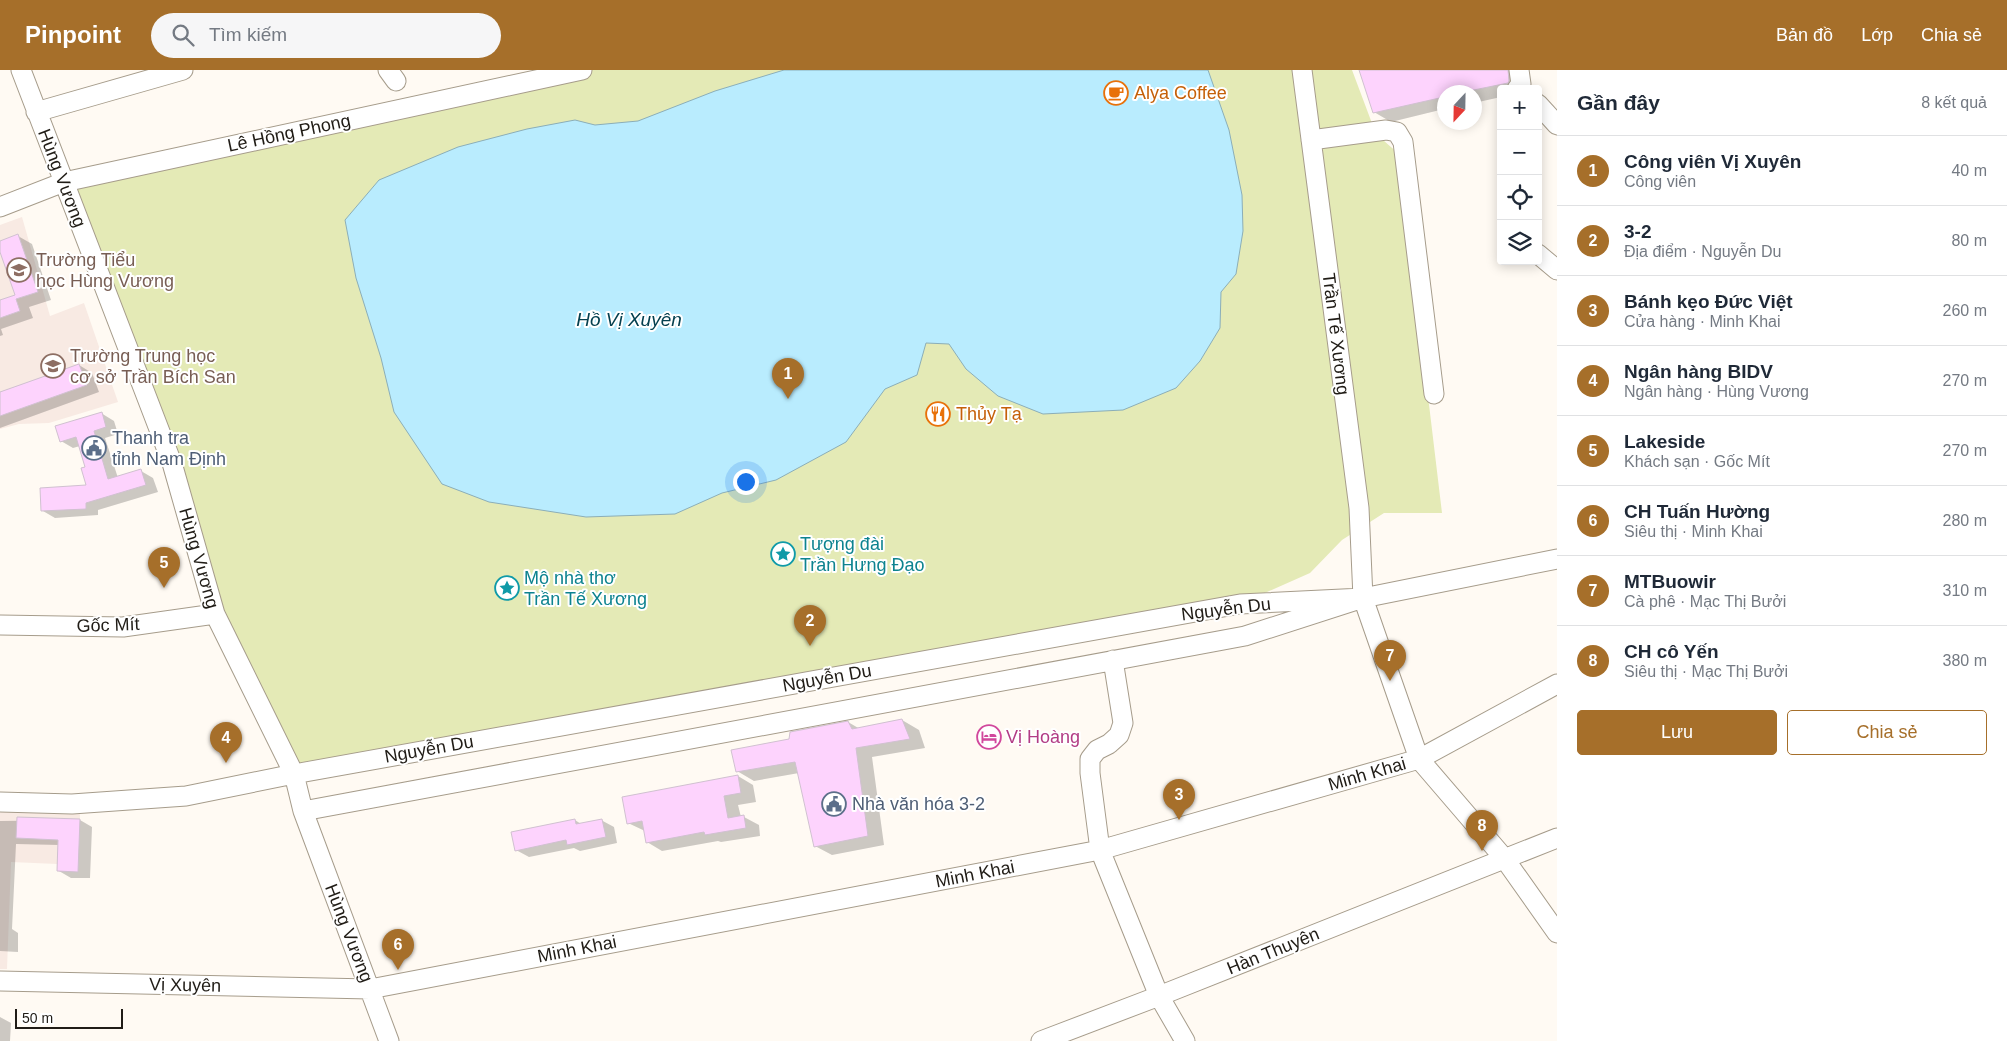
<!DOCTYPE html>
<html lang="vi">
<meta charset="utf-8">
<style>
:root{--surface:#fff;--page:#f6f6f7;--text:#1f2937;--muted:#747a83;--line:#e0e1e3;--accent:#a66f2a}
body{margin:0;font-family:Helvetica,sans-serif;background:var(--page);color:var(--text)}
.controls{position:absolute;right:15px;top:15px;display:grid;overflow:hidden;border-radius:5px;box-shadow:0 2px 12px #0003}
.controls button{width:45px;height:45px;display:grid;place-items:center;padding:0;border:0;border-bottom:1px solid var(--line);background:var(--surface);color:var(--text);font:25px sans-serif}
.compass{position:absolute;left:1437px;top:15px;width:45px;height:45px;border-radius:50%;background:var(--surface);box-shadow:0 2px 12px #0003;rotate:202deg}
.scale{position:absolute;left:15px;bottom:12px;width:108px;box-sizing:border-box;padding-left:5px;border:2px solid #201c16;border-top:0;font-size:14px;line-height:18px;white-space:nowrap;color:#201c16;-webkit-text-stroke:4px #fff;paint-order:stroke}
.you{position:absolute;left:745px;top:411px;width:18px;height:18px;margin:-12px;border:4px solid #fff;border-radius:50%;background:#1a73e8;box-shadow:0 0 0 8px #1a73e833}
.badge{display:grid;place-items:center;width:32px;height:32px;border-radius:50%;background:var(--accent);color:#fff;font-size:16px;font-weight:700}
.pin{position:absolute;translate:-50% -41px;filter:drop-shadow(0 1px 2px #0008)}
.pin::after{content:'';position:absolute;top:26px;width:18px;height:15px;background:inherit;clip-path:polygon(0 0,100% 0,50% 100%)}
.list{margin:0;padding:0;list-style:none}
h2{display:flex;justify-content:space-between;align-items:center;height:65px;margin:0;padding:0 20px;font-size:21px}
h2 small{font-size:16px;font-weight:400;color:var(--muted)}
.list li{display:grid;grid-template-columns:32px 1fr auto;gap:15px;align-items:center;box-sizing:border-box;height:70px;padding:0 20px;border-top:1px solid var(--line)}
.list b{display:block;font-size:19px;white-space:nowrap}
.list p{margin:0;font-size:16px;white-space:nowrap;color:var(--muted)}
.list em{font-size:16px;font-style:normal;color:var(--muted)}
.actions{display:flex;gap:10px;padding:15px 20px}
.actions a{flex:1;padding:11px 0;border:1px solid var(--accent);border-radius:5px;text-align:center;font-size:18px;color:var(--accent)}
.actions .main{background:var(--accent);color:#fff}
.icon{flex:none;width:28px;height:28px;fill:none;stroke:currentColor;stroke-width:2;stroke-linecap:round;stroke-linejoin:round}
.map{position:relative;flex:none;width:1557px;height:971px;overflow:hidden}
header{display:flex;align-items:center;gap:30px;box-sizing:border-box;height:70px;padding:0 25px;background:var(--accent);color:#fff}
header strong{font-size:24px}
nav{display:flex;gap:28px;margin-inline-start:auto;font-size:18px}
.search{width:350px;height:45px;background:var(--page);display:flex;align-items:center;gap:12px;box-sizing:border-box;padding:0 18px;border-radius:28px;color:var(--muted);font-size:19px}
main{display:flex}
aside{flex:1;background:var(--surface)}
.map>svg:first-child{display:block}
.education{fill:#f8eae3}
.green{fill:#e4eab6}
.water{fill:#b9ecfe;stroke:#8baeb8}
.shadow{fill:#0003}
.building{fill:#fdd3fd;stroke:#d0c1d0}
.lines{fill:none;stroke-linecap:round;stroke-linejoin:round}
.minor-casing{stroke:#a69c8b;stroke-width:21}
.minor{stroke:#fff;stroke-width:19}
.labels{text-anchor:middle;stroke-width:4;stroke-linejoin:round;paint-order:stroke}
.food-label{font-size:18px;fill:#c56008;stroke:#fff;text-anchor:start}
.street-label{font-size:18px;fill:#201c16;stroke:#fff}
.education-label{font-size:18px;fill:#785e54;stroke:#fff;text-anchor:start}
.service-label{font-size:18px;fill:#4e5e75;stroke:#fff;text-anchor:start}
.culture-label{font-size:18px;fill:#0d838f;stroke:#fff;text-anchor:start}
.hotel-label{font-size:18px;fill:#b23c85;stroke:#fff;text-anchor:start}
.water-label{font-size:19px;font-style:italic;fill:#044050;stroke:#fff}
</style>
<header>
<strong>Pinpoint</strong>
<div class="search"><svg class="icon" aria-label="search" viewBox="0 0 24 24"><circle cx="10" cy="10" r="6"/><path d="M15 15l6 6"/></svg>Tìm kiếm</div>
<nav><a>Bản đồ</a><a>Lớp</a><a>Chia sẻ</a></nav>
</header>
<main>
<div class="map">
<svg width="1557" height="971" viewBox="0 0 1557 971">
<rect width="100%" height="100%" fill="#fffaf3"/>
<path class="education" d="M22,147l28,99 34,-13 34,99 -69,21 -30,1 -19,5v-204z
M0,741l80,3 -2,58 -21,-1v-7l-46,-2 -4,107h-7z"/>
<path class="green" d="M592,0h760l24,64 23,20 43,359h-58l-42,27 -32,33 -70,31 -946,170 -79,-160 -43,-151 -108,-281z"/>
<path class="water" d="M784,0h424l21,60 13,65 1,36 -7,43 -15,18 -1,36 -20,33 -24,27 -53,22 -80,4 -45,-18 -32,-27 -17,-25 -23,-1 -9,32 -32,14 -39,53 -70,38 -54,13 -47,21 -89,3 -97,-15 -47,-18 -48,-72 -13,-54 -25,-80 -11,-58 34,-40 79,-33 69,-18 48,-9 20,5 43,-4 77,-30z"/>
<path class="shadow" d="M1361,0h167l-3,19h-24v8l-27,6v-11h-30v17l-53,13 -17,-10z
M18,166l14,8 19,56 -22,7 4,11 -32,11 2,6 -3,1v-35l16,-5 -16,-48v-6z
M79,295l13,8 7,19 -99,36v-36z
M101,343l13,8 4,13 -13,4 13,40 23,-7 12,7 5,14 -60,18v5l-43,3 -12,-7 45,-25 -1,-18 -7,-22 -7,2 -12,-7z
M902,650l17,10 6,18 -53,9 12,88 -52,10 -17,-9 -16,-73 -45,8 -17,-10 53,-31 58,-18 12,7z
M738,706l15,9 3,17 -18,3 3,12h3l15,8 1,11 -39,6 -3,-1 -56,10 -15,-9 -2,-11 -17,-8z
M80,750l12,7 -2,51h-19l-12,-7v-26l-43,-1 -4,85 6,4v19l-18,-1v-130z
M575,750l6,4 20,-4 13,7 3,16 -37,8 -6,-3 -45,9 -13,-7z
M0,947l11,6 -1,18h-10z"/>
<path class="building" d="M1359,0h149l1,11 -1,2 -44,9h-20v5l-71,16z
M18,164l20,58 -22,7 4,12 -20,7v-18l15,-5 -15,-43v-11z
M79,294l8,21 -87,31v-24z
M102,342l4,15 -12,4 14,48 33,-10 5,16 -60,18v6l-45,2 -1,-23 46,-3 -5,-17 4,-1 -9,-30 -16,5 -5,-16z
M902,649l8,20 -54,9 12,88 -54,11 -19,-85 -59,10 -5,-22 58,-11 1,-7 58,-11 4,8z
M738,705l3,18 -17,3 4,22 16,-3 2,13 -41,7 -1,-3 -58,11 -4,-22 -15,3 -5,-27z
M17,747l63,2 -2,53 -21,-1 1,-31 -42,-2z
M575,749l1,5 26,-5 4,18 -39,8 -1,-5 -51,11 -4,-19z"/>
<g class="lines">
<g class="minor-casing">
<path id="minor" d="M21,0l151,393 43,151 79,160 9,37 86,230
M388,0l8,11
M1302,0l57,438 4,90 56,161 85,99 53,75
M1517,19l4,-5 -2,-14
M1538,34l19,21
M36,42l147,-42
M1311,70l75,-10 11,2 6,10 31,252
M0,137l64,-25 518,-112
M1538,184l19,16
M0,555l123,2 92,-13
M1113,590l10,63 -4,12 -10,9 -12,6 -7,9v14l10,77 59,146 26,45
M0,732l72,2 114,-8 108,-22 946,-170 123,-6
M303,741l942,-175 118,-38 194,-39
M0,911l370,8 730,-139 319,-91 138,-75
M1041,971l118,-45 398,-158"/>
</g>
<use href="#minor" class="minor"/>
</g>
<defs>
<g id="cafe-ring" transform="scale(1.25)"><circle r="9.5" fill="#fff" stroke="#e8710a" stroke-width="1.5"/><path d="M-5.5-4.5H6V0H3Q3 3.5 0 3.5H-2.5Q-5.5 3.5-5.5 0ZM3-3.2v2h1.7v-2ZM-6 4.5H4V6H-6Z" fill="#e8710a"/></g>
<g id="school-ring" transform="scale(1.25)"><circle r="9.5" fill="#fff" stroke="#8d6e63" stroke-width="1.5"/><path d="M0-5L7-2L0 1L-7-2ZM-4 1L0 2.5L4 1V4Q0 6-4 4Z" fill="#8d6e63"/></g>
<g id="restaurant-ring" transform="scale(1.25)"><circle r="9.5" fill="#fff" stroke="#e8710a" stroke-width="1.5"/><path d="M-5-6h1v4h1v-4h1v4h1v-4h1v5L-1.5 .5V6h-2V.5L-5-1ZM5-6V6H3V1.5H1.5Q1.5-4 5-6Z" fill="#e8710a"/></g>
<g id="civic-ring" transform="scale(1.25)"><circle r="9.5" fill="#fff" stroke="#5c6f8a" stroke-width="1.5"/><path d="M-.6-6.5H3V-4.5H.6V-3L4-1V1h2V6H-6V1h2V-1L-.6-3ZM-1.2 2.5V6h2.4V2.5Z" fill="#5c6f8a"/></g>
<g id="sight-ring" transform="scale(1.25)"><circle r="9.5" fill="#fff" stroke="#0f9aa8" stroke-width="1.5"/><path d="M0-6L1.8-2.2L6-1.7L2.9 1.2L3.7 5.4L0 3.3L-3.7 5.4L-2.9 1.2L-6-1.7L-1.8-2.2Z" fill="#0f9aa8"/></g>
<g id="hotel-ring" transform="scale(1.25)"><circle r="9.5" fill="#fff" stroke="#d1479c" stroke-width="1.5"/><path d="M-6-4.5h1.5V1H6V5H4.5V3h-9V5H-6ZM-4 0a1.8 1.8 0 1 1 3.6 0ZM.5 0V-2.5h3Q6-2.5 6 0Z" fill="#d1479c"/></g>
</defs>
<g fill-rule="evenodd">
<use href="#cafe-ring" x="1116" y="23"/>
<use href="#school-ring" x="19" y="200"/>
<use href="#school-ring" x="53" y="296"/>
<use href="#restaurant-ring" x="938" y="344"/>
<use href="#civic-ring" x="94" y="378"/>
<use href="#sight-ring" x="783" y="484"/>
<use href="#sight-ring" x="507" y="518"/>
<use href="#hotel-ring" x="989" y="667"/>
<use href="#civic-ring" x="834" y="734"/>
</g>
<g class="labels">
<g class="food-label">
<text x="1134" y="29">Alya Coffee</text>
<text x="956" y="350">Thủy Tạ</text>
</g>
<g class="street-label">
<text transform="translate(289 63) rotate(-12)" y="6">Lê Hồng Phong</text>
<text transform="translate(62 108) rotate(69)" y="6">Hùng Vương</text>
<text transform="translate(1336 264) rotate(83)" y="6">Trần Tế Xương</text>
<text transform="translate(199 488) rotate(74)" y="6">Hùng Vương</text>
<text transform="translate(1226 539) rotate(-7)" y="6">Nguyễn Du</text>
<text transform="translate(108 555) rotate(-2)" y="6">Gốc Mít</text>
<text transform="translate(827 608) rotate(-10)" y="6">Nguyễn Du</text>
<text transform="translate(429 679) rotate(-10)" y="6">Nguyễn Du</text>
<text transform="translate(1367 704) rotate(-16)" y="6">Minh Khai</text>
<text transform="translate(975 804) rotate(-11)" y="6">Minh Khai</text>
<text transform="translate(349 863) rotate(69)" y="6">Hùng Vương</text>
<text transform="translate(577 879) rotate(-11)" y="6">Minh Khai</text>
<text transform="translate(1273 881) rotate(-22)" y="6">Hàn Thuyên</text>
<text transform="translate(185 915) rotate(1)" y="6">Vị Xuyên</text>
</g>
<g class="education-label">
<text x="36" y="196">Trường Tiểu<tspan x="36" dy="21">học Hùng Vương</tspan></text>
<text x="70" y="292">Trường Trung học<tspan x="70" dy="21">cơ sở Trần Bích San</tspan></text>
</g>
<g class="service-label">
<text x="112" y="374">Thanh tra<tspan x="112" dy="21">tỉnh Nam Định</tspan></text>
<text x="852" y="740">Nhà văn hóa 3-2</text>
</g>
<g class="culture-label">
<text x="800" y="480">Tượng đài<tspan x="800" dy="21">Trần Hưng Đạo</tspan></text>
<text x="524" y="514">Mộ nhà thơ<tspan x="524" dy="21">Trần Tế Xương</tspan></text>
</g>
<g class="hotel-label">
<text x="1006" y="673">Vị Hoàng</text>
</g>
<g class="water-label">
<text x="629" y="256">Hồ Vị Xuyên</text>
</g>
</g>
</svg>
<div class="controls">
<button>+</button>
<button>−</button>
<button><svg class="icon" aria-label="locate" viewBox="0 0 24 24"><circle cx="12" cy="12" r="6"/><path d="M12 2v4M12 18v4M2 12h4M18 12h4"/></svg></button>
<button><svg class="icon" aria-label="layers" viewBox="0 0 24 24"><path d="M12 4l9 5-9 5-9-5zM3 14l9 5 9-5"/></svg></button>
</div>
<svg class="compass" viewBox="-18 -18 36 36"><path d="M0-13l5 13h-10z" fill="#e53935"/><path d="M0 13l5-13h-10z" fill="#747a83"/></svg>
<div class="scale">50 m</div>
<div class="you"></div>
<div class="pin badge" style="left:788px;top:329px">1</div>
<div class="pin badge" style="left:810px;top:576px">2</div>
<div class="pin badge" style="left:1179px;top:750px">3</div>
<div class="pin badge" style="left:226px;top:693px">4</div>
<div class="pin badge" style="left:164px;top:518px">5</div>
<div class="pin badge" style="left:398px;top:900px">6</div>
<div class="pin badge" style="left:1390px;top:611px">7</div>
<div class="pin badge" style="left:1482px;top:781px">8</div>
</div>
<aside>
<h2>Gần đây<small>8 kết quả</small></h2>
<ul class="list">
<li><span class="badge">1</span><div><b>Công viên Vị Xuyên</b><p>Công viên</p></div><em>40 m</em></li>
<li><span class="badge">2</span><div><b>3-2</b><p>Địa điểm · Nguyễn Du</p></div><em>80 m</em></li>
<li><span class="badge">3</span><div><b>Bánh kẹo Đức Việt</b><p>Cửa hàng · Minh Khai</p></div><em>260 m</em></li>
<li><span class="badge">4</span><div><b>Ngân hàng BIDV</b><p>Ngân hàng · Hùng Vương</p></div><em>270 m</em></li>
<li><span class="badge">5</span><div><b>Lakeside</b><p>Khách sạn · Gốc Mít</p></div><em>270 m</em></li>
<li><span class="badge">6</span><div><b>CH Tuấn Hường</b><p>Siêu thị · Minh Khai</p></div><em>280 m</em></li>
<li><span class="badge">7</span><div><b>MTBuowir</b><p>Cà phê · Mạc Thị Bưởi</p></div><em>310 m</em></li>
<li><span class="badge">8</span><div><b>CH cô Yến</b><p>Siêu thị · Mạc Thị Bưởi</p></div><em>380 m</em></li>
</ul>
<div class="actions"><a class="main">Lưu</a><a>Chia sẻ</a></div>
</aside>
</main>
